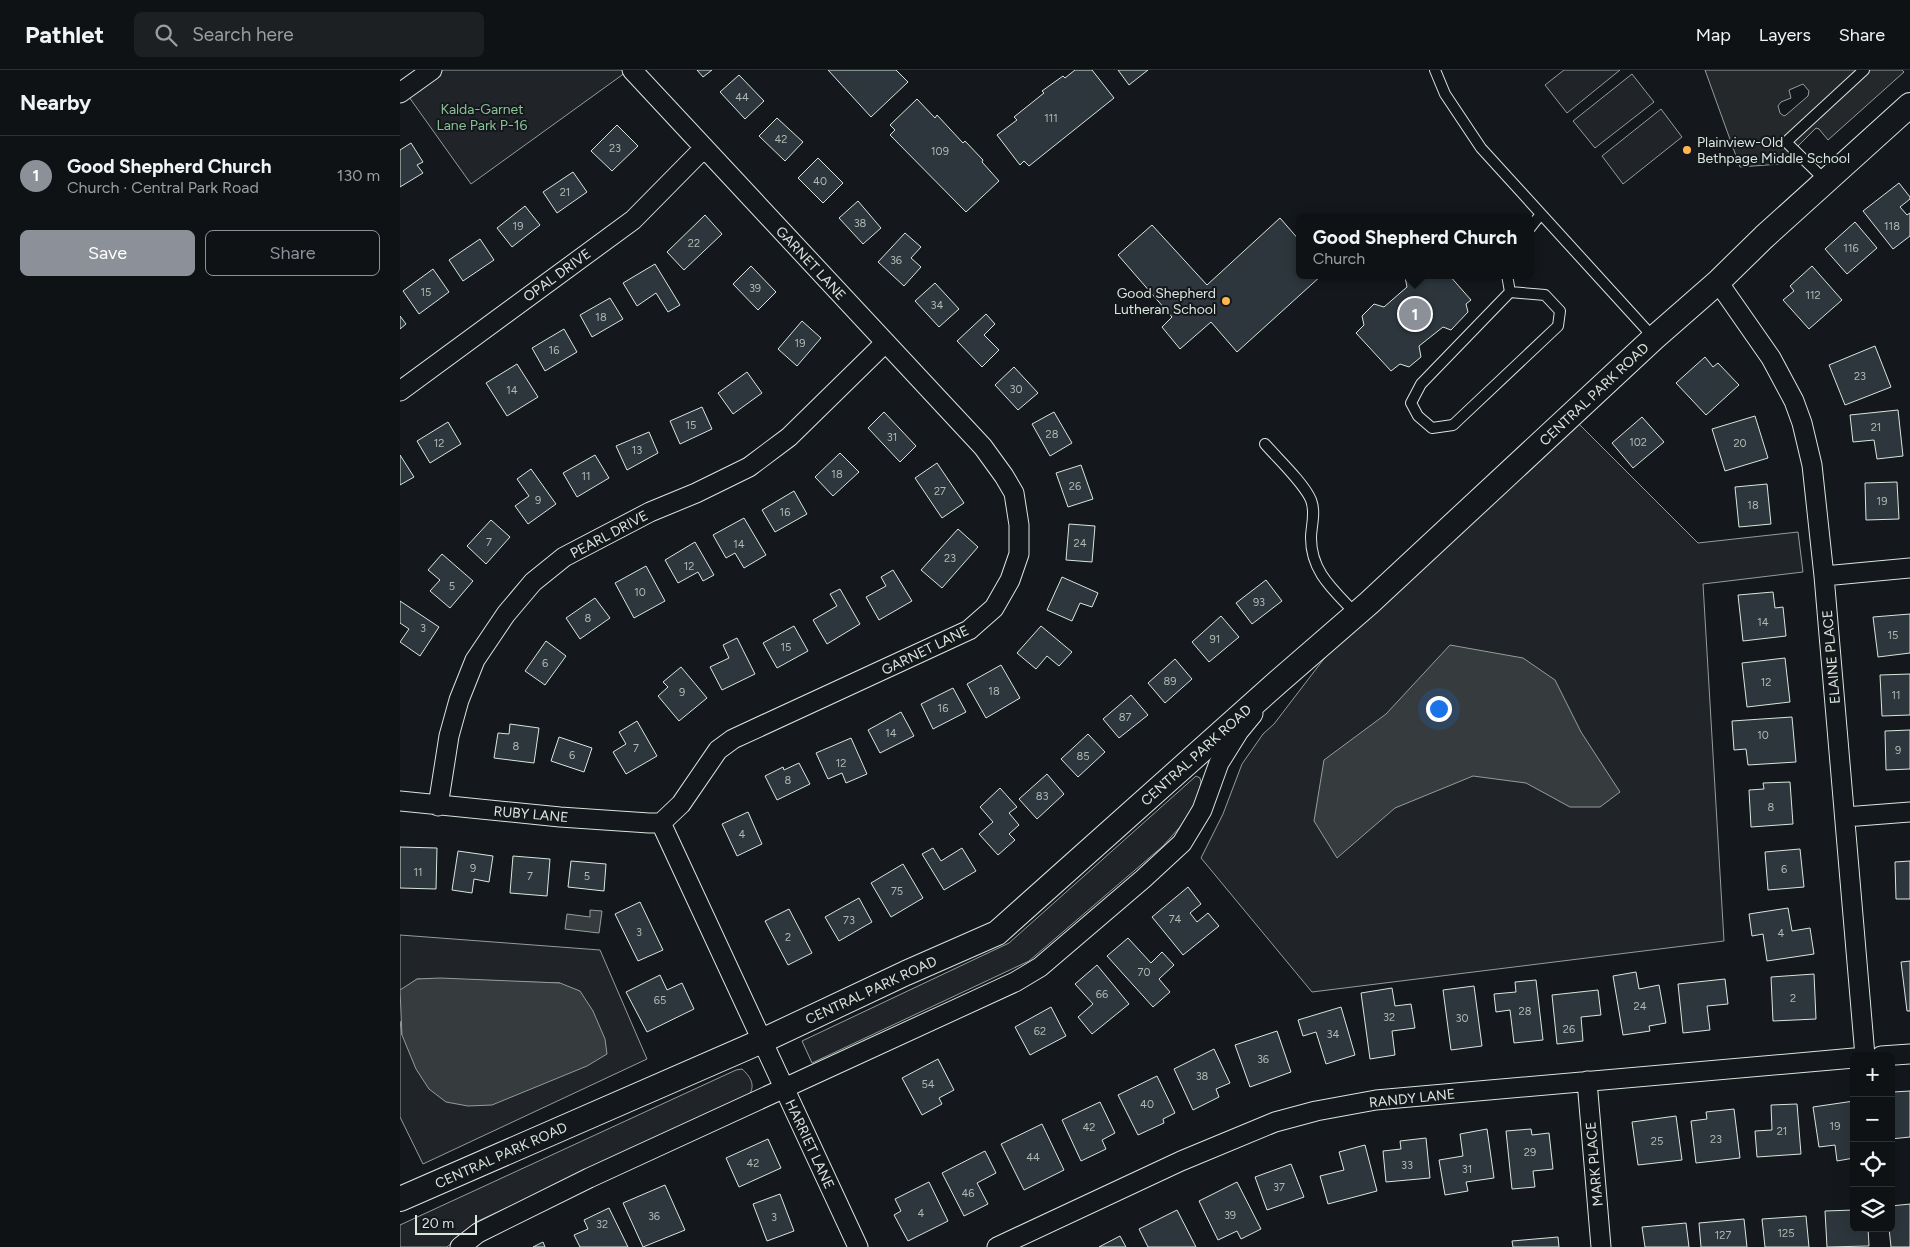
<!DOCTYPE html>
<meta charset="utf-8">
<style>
:root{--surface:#0f1215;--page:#1d2022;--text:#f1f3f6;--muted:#9b9ea0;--line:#2f3234;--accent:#8c9099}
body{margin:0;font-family:Figtree,sans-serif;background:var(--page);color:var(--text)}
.controls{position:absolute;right:15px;bottom:15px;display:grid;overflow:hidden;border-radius:8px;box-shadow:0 5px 20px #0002}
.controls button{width:45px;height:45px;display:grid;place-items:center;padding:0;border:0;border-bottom:1px solid var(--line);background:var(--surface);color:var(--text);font:25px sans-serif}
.scale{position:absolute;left:15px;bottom:12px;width:62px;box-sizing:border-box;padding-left:5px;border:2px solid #d8e6dc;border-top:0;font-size:14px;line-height:18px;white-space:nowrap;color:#d8e6dc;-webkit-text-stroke:4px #14181c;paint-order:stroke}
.you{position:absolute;left:1038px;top:638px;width:18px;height:18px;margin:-12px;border:4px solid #fff;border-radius:50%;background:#1a73e8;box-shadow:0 0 0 8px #1a73e833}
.badge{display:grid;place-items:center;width:32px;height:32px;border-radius:50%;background:var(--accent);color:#fff;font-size:16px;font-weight:700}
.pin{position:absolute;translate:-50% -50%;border:2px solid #fff;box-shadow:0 1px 5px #0006}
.popup{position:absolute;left:896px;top:144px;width:238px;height:65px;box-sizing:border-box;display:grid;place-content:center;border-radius:8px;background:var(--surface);filter:drop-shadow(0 1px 4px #0005);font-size:16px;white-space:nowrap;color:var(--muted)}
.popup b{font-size:19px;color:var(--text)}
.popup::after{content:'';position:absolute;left:50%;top:100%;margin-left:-10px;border:10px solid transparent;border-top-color:var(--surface)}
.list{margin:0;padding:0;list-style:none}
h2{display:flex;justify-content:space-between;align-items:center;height:65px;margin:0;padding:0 20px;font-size:21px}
h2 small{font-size:16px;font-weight:400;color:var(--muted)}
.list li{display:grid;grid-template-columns:32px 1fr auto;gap:15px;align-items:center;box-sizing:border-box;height:80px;padding:0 20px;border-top:1px solid var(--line)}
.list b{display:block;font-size:19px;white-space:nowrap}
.list p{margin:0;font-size:16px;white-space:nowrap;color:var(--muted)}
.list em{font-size:16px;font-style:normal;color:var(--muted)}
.actions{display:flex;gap:10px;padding:15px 20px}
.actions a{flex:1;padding:11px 0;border:1px solid var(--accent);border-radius:8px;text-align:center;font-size:18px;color:var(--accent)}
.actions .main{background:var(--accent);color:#fff}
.icon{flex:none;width:28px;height:28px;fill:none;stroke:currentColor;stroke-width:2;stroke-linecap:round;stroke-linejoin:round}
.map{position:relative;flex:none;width:1510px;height:1177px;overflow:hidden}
header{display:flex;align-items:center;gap:30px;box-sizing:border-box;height:70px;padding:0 25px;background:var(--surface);border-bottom:1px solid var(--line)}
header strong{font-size:24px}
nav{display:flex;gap:28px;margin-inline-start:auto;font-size:18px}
.search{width:350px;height:45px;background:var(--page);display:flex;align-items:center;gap:12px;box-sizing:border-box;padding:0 18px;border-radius:8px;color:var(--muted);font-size:19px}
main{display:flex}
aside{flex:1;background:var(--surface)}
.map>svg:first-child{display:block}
.green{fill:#202428;stroke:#939e99}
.parking{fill:#24282b;stroke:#939e99;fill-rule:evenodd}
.water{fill:#363b3e;stroke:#939e99}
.building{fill:#2c363c;stroke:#d8e6dc}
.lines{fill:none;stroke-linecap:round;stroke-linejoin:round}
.service-casing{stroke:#d8e6dc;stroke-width:12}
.minor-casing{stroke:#d8e6dc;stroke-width:21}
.tertiary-casing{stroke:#d8e6dc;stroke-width:26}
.service{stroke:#14181c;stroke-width:10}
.minor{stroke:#14181c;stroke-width:19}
.tertiary{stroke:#14181c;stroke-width:24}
.poi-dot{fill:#ffb74d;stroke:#14181c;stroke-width:2}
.labels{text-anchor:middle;stroke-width:4;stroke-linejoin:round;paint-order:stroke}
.number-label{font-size:11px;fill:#adbab4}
.park-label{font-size:14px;fill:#8ac095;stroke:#14181c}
.poi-label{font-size:14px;fill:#d8e6dc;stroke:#14181c;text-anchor:start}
.street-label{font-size:14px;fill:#d8e6dc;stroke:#14181c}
</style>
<header>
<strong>Pathlet</strong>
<div class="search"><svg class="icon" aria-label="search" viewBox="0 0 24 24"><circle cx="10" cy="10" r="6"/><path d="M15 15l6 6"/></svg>Search here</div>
<nav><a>Map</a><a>Layers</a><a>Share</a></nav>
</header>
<main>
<aside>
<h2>Nearby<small></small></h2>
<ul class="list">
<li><span class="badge">1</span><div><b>Good Shepherd Church</b><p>Church · Central Park Road</p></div><em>130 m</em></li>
</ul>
<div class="actions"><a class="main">Save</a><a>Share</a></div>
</aside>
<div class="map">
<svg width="1510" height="1177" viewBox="0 0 1510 1177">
<rect width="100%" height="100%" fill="#14181c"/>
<path class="green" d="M32,0h197l-158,114 -67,-94z
M1164,0h56l-53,43 -22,-28z
M1232,4l22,28 -59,46 -22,-27z
M1261,39l21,28 -59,47 -21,-28z
M1173,348l125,125 100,-11 5,40 -100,12 21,357 -412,51 -111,-134 22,-44 19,-50 21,-30 11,-10 62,-81z
M796,706l4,2 1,4 -3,14 -10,22 -25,28 -134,115 -217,102 -10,-22 207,-98z
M0,865l200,15 47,109 -224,105 -23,-47v-96l2,14 158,-52 -143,-4 -17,12z
M342,999c8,7 14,16 7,26l-273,127 -29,25h-47v-22l336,-155z"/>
<path class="parking" d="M1305,0h197l2,2 -76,68 -9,-11 -3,-1 -36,36 -40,3zM1403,14l6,7 -1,5 -22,19 -2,1 -4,-3 -2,-7 3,-4 10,-4 -2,-8z"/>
<path class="water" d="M1050,575l73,13 32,22 26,52 39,60 -20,15h-30l-44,-24 -53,-7 -78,32 -58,50 -23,-37 10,-61 62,-46z
M190,840l12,1 -3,22 -34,-4 2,-15 23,3z
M40,908l120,5 20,8 13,20 12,28 2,15 -20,12 -95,39 -24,1 -22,-4 -17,-13 -13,-20 -14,-34 -2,-45 17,-11z"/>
<path class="building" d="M297,0h15l-9,7z
M428,0h68l12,12 -37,35z
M675,0h17l22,28 -85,68 -5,-5 -4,4 -23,-30 20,-15 -3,-3 30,-24 -2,-2 21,-15 2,2z
M718,0h30l-19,15z
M339,5l25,26 -19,18 -25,-27z
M517,29l18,19 2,-3 26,28 2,-2 18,19 -1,2 17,19 -33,31 -76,-77 5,-5 -5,-5z
M377,48l26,24 -18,19 -26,-25z
M217,55l21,21 -26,25 -21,-20z
M11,73l12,19 -6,3 6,8 -23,14v-37z
M418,88l25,25 -20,20 -25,-25z
M173,102l14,20 -30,21 -14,-21z
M1499,113l11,14v2l-10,8 7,8 3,-2v23l-17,13 -30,-38z
M458,131l23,27 -18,16 -24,-26z
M125,136l15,19 -28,22 -15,-19z
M305,145l17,19 -38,36 -17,-18z
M880,148l20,23v34h22l-85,77 -26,-30 -31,27 -18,-22 10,-10 -54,-62 34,-30 55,60z
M1455,152l22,26 -30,26 -22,-25z
M505,163l16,14 -10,11 10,9 -17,19 -26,-24z
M80,169l14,21 -31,21 -14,-21z
M255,194l25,41 -12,7 -12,-19 -19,13 -14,-23z
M351,196l25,26 -18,18 -25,-26z
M1412,196l30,34 -33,29 -26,-29 11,-9 -4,-5z
M33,199l16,23 -30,22 -16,-23z
M1006,205h43l22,25 -5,4 2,8 -17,18 -8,-3 -24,19 2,11 -12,10 -9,-3 -9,7 -35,-38 8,-8 -2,-9 12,-12 10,3 23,-20 -2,-10z
M535,213l24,26 -20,18 -24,-26z
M210,228l13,21 -31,18 -12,-22z
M586,244l9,10 -11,11 15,15 -17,17 -25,-26z
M0,246l6,8 -6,5z
M402,251l19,17 -24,28 -19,-17z
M164,259l13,23 -32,19 -13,-23z
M1475,276l16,41 -46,18 -16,-40z
M1305,287l8,10 5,-4 21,22 -33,30 -30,-32z
M117,294l21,33 -31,19 -21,-33z
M614,297l24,26 -20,17 -23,-25z
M347,302l15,21 -29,21 -15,-21z
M302,337l10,22 -32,15 -10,-23z
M1498,340l5,46 -26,3 -3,-19 -21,2 -3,-27z
M484,342l32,34 -16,16 -32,-34z
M654,342l18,31 -22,13 -18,-32z
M1355,346l13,42 -43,13 -13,-42z
M1242,347l22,25 -31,26 -21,-25z
M48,352l13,22 -31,19 -13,-22z
M249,362l9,21 -31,17 -11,-24z
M440,383l19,19 -26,24 -18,-19z
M0,385l14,22 -14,8z
M195,385l14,23 -32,19 -14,-24z
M537,393l27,40 -22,15 -27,-40z
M681,395l12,34 -25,8 -12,-34z
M131,399l25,35 -28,20 -13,-18 14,-10 -12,-17z
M1497,412l2,37 -33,1 -1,-37z
M1367,414l4,40 -32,3 -4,-40z
M394,421l13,23 -32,18 -13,-22z
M344,448l22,37 -22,13 -9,-15 -9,5 -13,-23z
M91,450l19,17 -24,27 -19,-18z
M669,454l26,2 -3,36 -26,-2z
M558,459l20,18 -36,41 -21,-18z
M295,472l19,33 -11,6 -5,-9 -20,11 -13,-23z
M42,484l31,27 -23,27 -20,-17 10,-11 -12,-10z
M246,496l19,35 -31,17 -19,-35z
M493,500l19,31 -33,19 -13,-23 20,-11 -5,-9z
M662,507l36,16 -6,14 -12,-4 -8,18 -25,-11z
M866,510l16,21 -30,23 -16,-21z
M440,519l20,35 -33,20 -14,-24 24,-14 -7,-12z
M1373,522l2,16 8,-1 3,29 -43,5 -5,-46z
M195,528l15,20 -30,21 -14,-21z
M0,531l39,26 -19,29 -20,-14 9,-13 -9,-6z
M1510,544v39l-32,4 -5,-40z
M821,546l18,21 -30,25 -17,-20z
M394,556l14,25 -31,17 -14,-25z
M641,556l31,26 -13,14 -12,-10 -11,13 -19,-16z
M337,568l18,36 -33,16 -12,-23 19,-9 -6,-13z
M146,571l20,15 -21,29 -20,-14z
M1385,588l5,44 -43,5 -5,-44z
M775,589l17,20 -27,24 -17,-20z
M601,595l19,33 -34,20 -19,-34z
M281,597l26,31 -28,23 -21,-25 10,-9 -5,-5z
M1510,604v41l-28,1 -2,-41z
M553,618l13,24 -33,17 -12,-25z
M731,625l17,20 -29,23 -16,-19z
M501,642l13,24 -34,17 -12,-23z
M1392,647l4,45 -48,3 -2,-16 -12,1 -2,-29z
M237,651l20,35 -31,18 -13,-22 13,-8 -7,-12z
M110,654l29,4 -5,35 -40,-5 4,-25 11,1z
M1510,660v39l-24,1 -1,-39z
M688,664l17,18 -27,25 -17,-18z
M159,667l33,11 -8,24 -33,-11z
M451,668l16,36 -21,9 -4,-10 -14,6 -12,-26z
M399,693l11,21 -33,16 -12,-24 18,-9 1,3z
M647,704l17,20 -27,25 -18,-20z
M1390,712l3,42 -42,3 -2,-37 15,-1 -1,-6z
M600,718l17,19 -8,6 10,12 -10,9 6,6 -17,15 -19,-21 14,-12 -13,-15z
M348,742l14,32 -25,12 -15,-32z
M0,777l37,1 -1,41 -36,-1z
M533,778l8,13 21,-13 14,23 -32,19 -22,-36z
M1400,779l4,38 -36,3 -3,-38z
M58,781l35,5 -4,26 -15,-3 -2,14 -20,-3z
M113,786l37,3 -3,37 -37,-3z
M171,791l35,3 -2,27 -36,-4z
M1510,791v38h-14l-1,-37z
M503,794l20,34 -32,19 -20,-34z
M788,817l13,17 -11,9 7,9 11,-9 11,13 -36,29 -31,-38z
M459,828l13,24 -33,19 -14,-24z
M240,832l23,48 -25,11 -23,-47z
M1388,838l4,23 18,-3 4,26 -47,7 -4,-27 -11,2 -3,-22z
M389,839l23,44 -24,12 -23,-44z
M728,868l23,25 11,-11 12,13 -15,14 11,13 -17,15 -46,-51z
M1510,891v50h-3l-6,-49z
M697,895l32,39 -37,30 -14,-17 15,-13 -18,-20z
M1236,902l3,17 20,-4 7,38 -17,3 1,5 -27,4 -10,-59z
M1414,904l2,45 -43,2 -2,-44z
M260,905l7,15 15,-7 12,26 -47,23 -21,-40z
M1325,909l3,25 -21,2 3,24 -27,3 -5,-49z
M1136,910l7,60 -29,3 -4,-33 -14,2 -2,-18 22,-2 -1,-10z
M1074,916l8,60 -31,4 -8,-60z
M992,918l3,18 16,-2 4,24 -23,3 3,24 -25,4 -9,-66z
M1198,920l3,25 -20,2 2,24 -26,3 -5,-49z
M651,937l15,29 -36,19 -15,-28z
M941,937l14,48 -29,9 -10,-32 -13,4 -5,-16z
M877,961l14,41 -41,15 -15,-42z
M814,979l16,34 -14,6 3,8 -26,13 -19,-41z
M538,989l16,31 -15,8 3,6 -20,11 -20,-37z
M757,1006l18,37 -12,6 1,4 -26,12 -20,-40z
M1510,1021v46l-19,2v-37h3l-1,-10z
M1454,1031v57l-17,3 -2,-16 -16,2 -6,-40z
M700,1032l15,31 -13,7 4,9 -25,12 -19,-41z
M1397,1034l4,50 -44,3 -2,-26 17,-1 -1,-25z
M1334,1039l6,49 -44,5 -5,-42 16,-2 -1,-7z
M1276,1046l6,44 -44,5 -6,-43z
M642,1054l22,46 -40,20 -23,-46z
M1087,1059l7,49 -28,4 2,9 -23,4 -6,-35 24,-4 -3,-22z
M1131,1059l1,6 17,-2 4,36 -20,2 2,16 -23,2 -6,-58z
M1026,1068l4,40 -44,4 -3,-31 18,-2 -1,-8z
M368,1069l13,29 -42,19 -13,-29z
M965,1075l12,46 -49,13 -8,-28 24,-6 -5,-18z
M585,1081l11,22 -19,10 11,21 -24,12 -22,-43z
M891,1094l13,33 -37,13 -12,-33z
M529,1112l19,39 -40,20 -14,-26 7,-4 -6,-12z
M837,1112l24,47 -20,10 -4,-8 -19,9 -19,-39z
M265,1115l20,45 -42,17 -20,-44z
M380,1124l14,37 -27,10 -14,-37z
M1510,1134v43h-19l-2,-19h2v-22z
M209,1138l19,39h-48l-6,-12 14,-6 -4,-9z
M777,1140l19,37h-48l-9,-18z
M1454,1140v18h14l1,18 -42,1 -2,-36z
M1406,1146l3,31h-44l-3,-28z
M1344,1149l3,28h-46l-2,-24z
M1286,1153l3,24h-44l-3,-20z
M720,1166l6,11h-27z
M1158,1167l1,10h-46l-1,-6z
M143,1172l2,5h-12z"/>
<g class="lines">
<g class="service-casing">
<path id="service" d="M1035,0l10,24 36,54 173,190
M1426,111l-40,-39 78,-72
M1130,158l11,-14
M1107,205l3,17
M1110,222l35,3 15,16 -2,15 -105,99 -21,3 -14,-12 -7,-13 10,-19z
M865,374c13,15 39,39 46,56 5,13 0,26 0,38 0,35 24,53 46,77"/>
</g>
<g class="minor-casing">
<path id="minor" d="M232,0l351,377 21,29 10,17 5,32v29l-9,26 -16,28 -25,22 -236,109 -15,11 -37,54 -20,19
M0,23l32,-23
M1318,212l53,76 23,43 8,22 10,42 12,111 41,480
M0,321l233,-171 71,-72
M1424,506l86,-8
M0,731l160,16 89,6h12
M38,736l11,-70 10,-36 16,-40 31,-46 27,-32 31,-25 86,-45 46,-19 53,-26 40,-30 96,-94
M1445,747l65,-5
M261,753l197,424
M1481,986l29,-2
M1187,1011l14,166
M60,1177l18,-14 111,-55 426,-196 25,-15 103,-88 39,-36 20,-33 17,-47 20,-32 14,-17
M597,1177l184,-86 94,-39 41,-11 60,-11 478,-42"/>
</g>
<g class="tertiary-casing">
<path id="tertiary" d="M0,1129l362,-158 144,-68 91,-40 281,-251 91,-79 285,-265 64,-56 46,-45 146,-132"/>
</g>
<use href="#service" class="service"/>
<use href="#minor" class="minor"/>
<use href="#tertiary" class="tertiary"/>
</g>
<g class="poi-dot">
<circle cx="1287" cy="80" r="5"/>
<circle cx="826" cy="231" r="5"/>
</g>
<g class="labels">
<g class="number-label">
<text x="342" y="31">44</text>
<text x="651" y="52">111</text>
<text x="381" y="73">42</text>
<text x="215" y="82">23</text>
<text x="540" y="85">109</text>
<text x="420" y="115">40</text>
<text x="165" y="126">21</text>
<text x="460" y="157">38</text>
<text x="118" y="160">19</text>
<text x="1492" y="160">118</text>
<text x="294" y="177">22</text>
<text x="1451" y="182">116</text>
<text x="496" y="194">36</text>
<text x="355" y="222">39</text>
<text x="26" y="226">15</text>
<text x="1413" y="229">112</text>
<text x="537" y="239">34</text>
<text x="201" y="251">18</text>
<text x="400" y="277">19</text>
<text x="154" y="284">16</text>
<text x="1460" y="310">23</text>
<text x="616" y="323">30</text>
<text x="112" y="324">14</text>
<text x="291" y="359">15</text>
<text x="1476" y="361">21</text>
<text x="652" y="368">28</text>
<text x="492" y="371">31</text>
<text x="1238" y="376">102</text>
<text x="39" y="377">12</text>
<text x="1340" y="377">20</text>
<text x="237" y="384">13</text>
<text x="437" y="408">18</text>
<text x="186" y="410">11</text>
<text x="675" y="420">26</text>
<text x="540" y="425">27</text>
<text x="138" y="434">9</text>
<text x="1482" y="435">19</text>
<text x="1353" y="439">18</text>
<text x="385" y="446">16</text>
<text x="89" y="476">7</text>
<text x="680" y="477">24</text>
<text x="339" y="478">14</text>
<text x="550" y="492">23</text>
<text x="289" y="500">12</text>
<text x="52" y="520">5</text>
<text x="240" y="526">10</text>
<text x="859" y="536">93</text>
<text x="188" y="552">8</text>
<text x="1363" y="556">14</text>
<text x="23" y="562">3</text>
<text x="1493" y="569">15</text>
<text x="815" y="573">91</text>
<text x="386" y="581">15</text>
<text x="145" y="597">6</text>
<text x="770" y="615">89</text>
<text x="1366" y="616">12</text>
<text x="594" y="625">18</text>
<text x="282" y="626">9</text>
<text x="1496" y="629">11</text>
<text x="543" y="642">16</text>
<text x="725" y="651">87</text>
<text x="491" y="667">14</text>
<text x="1363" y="669">10</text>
<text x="116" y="680">8</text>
<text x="236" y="682">7</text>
<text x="1498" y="684">9</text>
<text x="172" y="689">6</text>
<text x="683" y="690">85</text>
<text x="441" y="697">12</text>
<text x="388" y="714">8</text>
<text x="642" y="730">83</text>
<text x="1371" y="741">8</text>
<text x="342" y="768">4</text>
<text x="73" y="802">9</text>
<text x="1384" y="803">6</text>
<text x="18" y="806">11</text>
<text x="130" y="810">7</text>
<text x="187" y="810">5</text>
<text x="497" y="825">75</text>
<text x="775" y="853">74</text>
<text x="449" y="854">73</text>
<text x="239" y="866">3</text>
<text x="1381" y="867">4</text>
<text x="388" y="871">2</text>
<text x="744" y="906">70</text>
<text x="702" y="928">66</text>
<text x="1393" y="932">2</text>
<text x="260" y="934">65</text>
<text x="1240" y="940">24</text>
<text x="1125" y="945">28</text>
<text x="989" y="951">32</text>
<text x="1062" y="952">30</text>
<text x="1169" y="963">26</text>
<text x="640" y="965">62</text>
<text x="933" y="968">34</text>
<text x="863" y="993">36</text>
<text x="802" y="1010">38</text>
<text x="528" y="1018">54</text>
<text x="747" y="1038">40</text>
<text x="1435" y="1060">19</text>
<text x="689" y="1061">42</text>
<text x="1382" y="1065">21</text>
<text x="1316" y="1073">23</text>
<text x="1257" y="1075">25</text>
<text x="1130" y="1086">29</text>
<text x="633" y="1091">44</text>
<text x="353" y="1097">42</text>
<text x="1007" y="1099">33</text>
<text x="1067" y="1103">31</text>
<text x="879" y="1121">37</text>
<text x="568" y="1127">46</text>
<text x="521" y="1147">4</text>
<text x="830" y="1149">39</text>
<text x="254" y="1150">36</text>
<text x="374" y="1151">3</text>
<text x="202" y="1158">32</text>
<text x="1386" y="1167">125</text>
<text x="1323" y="1169">127</text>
</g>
<g class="park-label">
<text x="82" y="44">Kalda-Garnet<tspan x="82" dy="16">Lane Park P-16</tspan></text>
</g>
<g class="poi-label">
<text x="1297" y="77">Plainview-Old<tspan x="1297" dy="16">Bethpage Middle School</tspan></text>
<text x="816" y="228" text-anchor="end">Good Shepherd<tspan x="816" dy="16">Lutheran School</tspan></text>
</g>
<g class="street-label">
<text transform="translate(411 193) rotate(47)" y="5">GARNET LANE</text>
<text transform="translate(157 205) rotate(-36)" y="5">OPAL DRIVE</text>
<text transform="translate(1194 324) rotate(-43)" y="5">CENTRAL PARK ROAD</text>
<text transform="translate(209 464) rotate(-28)" y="5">PEARL DRIVE</text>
<text transform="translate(525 580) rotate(-26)" y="5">GARNET LANE</text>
<text transform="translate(1431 587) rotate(-95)" y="5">ELAINE PLACE</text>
<text transform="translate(796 685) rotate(-42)" y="5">CENTRAL PARK ROAD</text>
<text transform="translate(131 744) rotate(5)" y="5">RUBY LANE</text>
<text transform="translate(471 920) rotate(-25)" y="5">CENTRAL PARK ROAD</text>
<text transform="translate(1012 1028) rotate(-6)" y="5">RANDY LANE</text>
<text transform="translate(410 1074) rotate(65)" y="5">HARRIET LANE</text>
<text transform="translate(101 1085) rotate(-24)" y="5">CENTRAL PARK ROAD</text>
<text transform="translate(1194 1094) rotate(-95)" y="5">MARK PLACE</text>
</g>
</g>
</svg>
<div class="controls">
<button>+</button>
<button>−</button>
<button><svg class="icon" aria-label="locate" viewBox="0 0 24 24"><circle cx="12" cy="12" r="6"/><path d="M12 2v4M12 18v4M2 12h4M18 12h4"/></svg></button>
<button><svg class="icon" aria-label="layers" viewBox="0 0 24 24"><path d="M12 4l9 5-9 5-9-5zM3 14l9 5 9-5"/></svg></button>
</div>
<div class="scale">20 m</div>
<div class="you"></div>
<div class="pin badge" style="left:1015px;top:244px">1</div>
<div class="popup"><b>Good Shepherd Church</b>Church</div>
</div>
</main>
